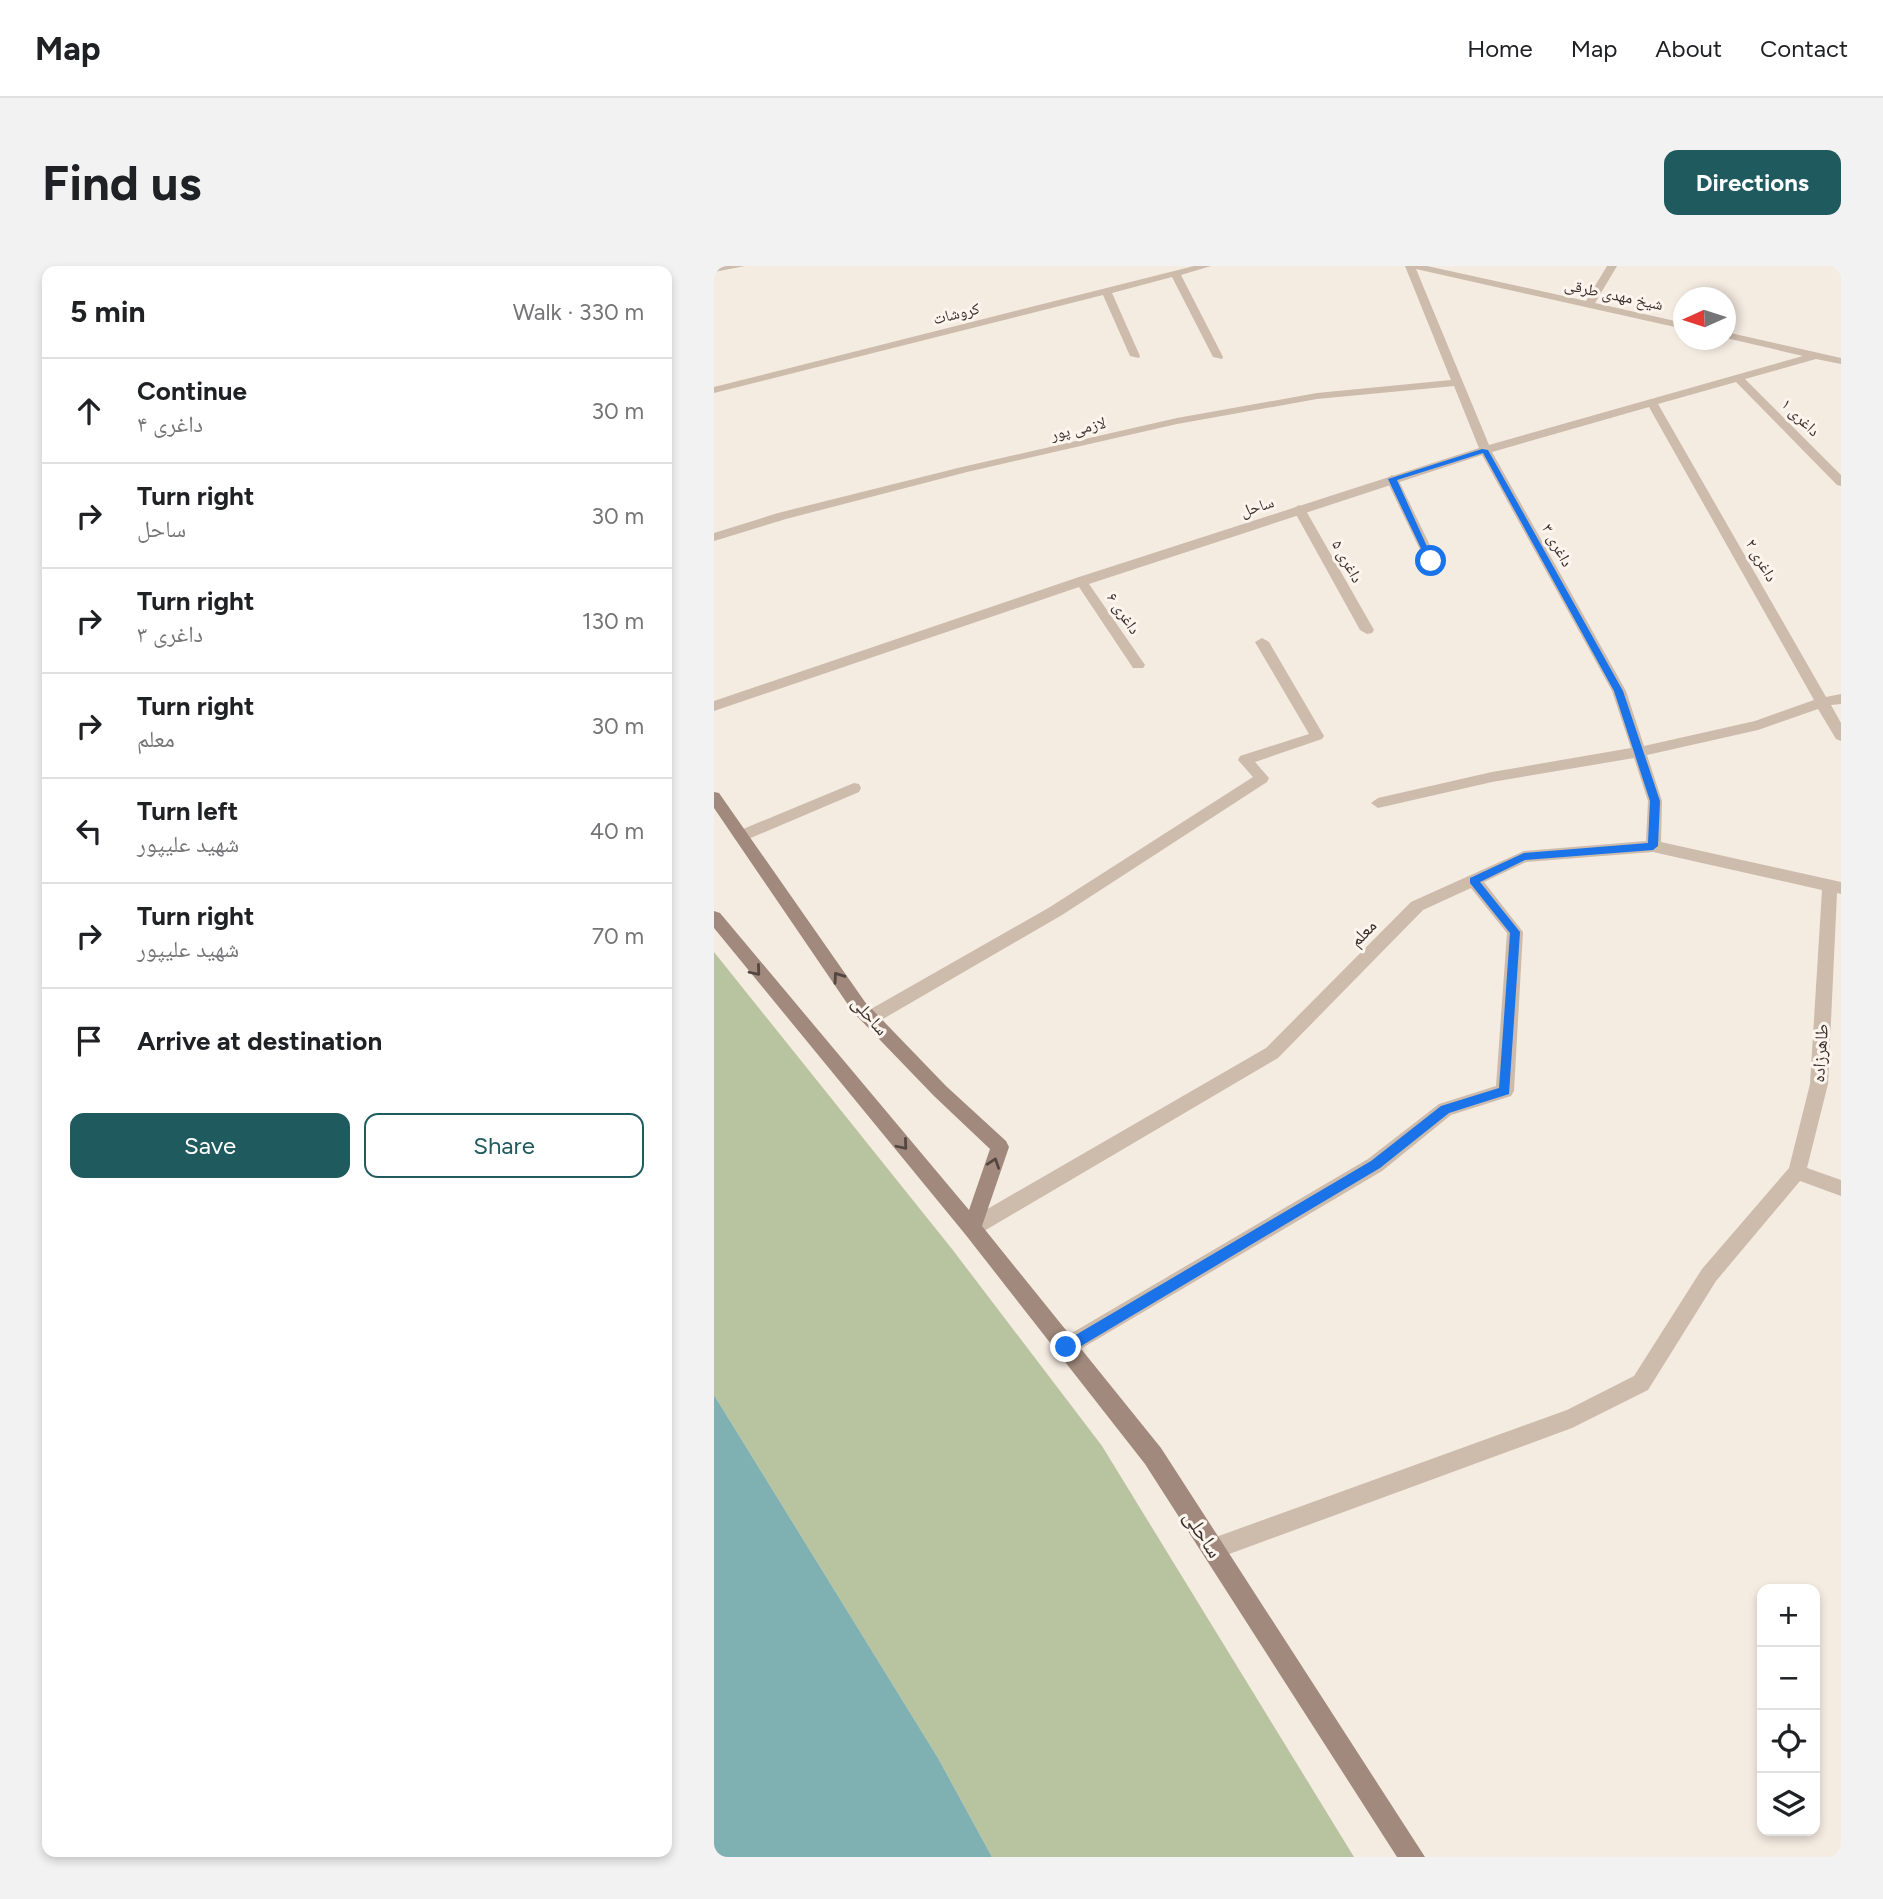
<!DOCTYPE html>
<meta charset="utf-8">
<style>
:root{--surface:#fff;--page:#f2f2f2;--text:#202124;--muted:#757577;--line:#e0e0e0;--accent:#1f5a5e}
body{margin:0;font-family:Figtree,"Noto Naskh Arabic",sans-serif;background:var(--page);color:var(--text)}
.controls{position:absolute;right:21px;bottom:21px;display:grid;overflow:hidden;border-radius:14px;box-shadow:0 4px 10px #0003}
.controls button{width:63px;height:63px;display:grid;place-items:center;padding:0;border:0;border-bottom:2px solid var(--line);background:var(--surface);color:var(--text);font:35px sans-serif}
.compass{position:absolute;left:959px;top:21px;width:63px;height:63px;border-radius:50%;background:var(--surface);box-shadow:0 4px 10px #0003;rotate:267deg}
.stop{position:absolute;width:21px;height:21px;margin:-16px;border:5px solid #1a73e8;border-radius:50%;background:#fff}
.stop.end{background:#1a73e8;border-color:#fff;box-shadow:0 2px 7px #0008}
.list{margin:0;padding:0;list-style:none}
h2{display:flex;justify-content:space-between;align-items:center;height:91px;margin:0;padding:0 28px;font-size:30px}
h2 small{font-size:23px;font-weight:400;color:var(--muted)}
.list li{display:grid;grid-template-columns:46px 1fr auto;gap:21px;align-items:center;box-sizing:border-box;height:105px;padding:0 28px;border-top:2px solid var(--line)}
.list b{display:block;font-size:26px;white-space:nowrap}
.list p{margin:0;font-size:23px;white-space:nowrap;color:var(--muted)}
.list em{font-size:23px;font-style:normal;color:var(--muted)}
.actions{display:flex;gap:14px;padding:21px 28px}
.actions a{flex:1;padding:16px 0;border:2px solid var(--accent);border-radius:14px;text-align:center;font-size:24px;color:var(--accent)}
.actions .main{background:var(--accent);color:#fff}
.icon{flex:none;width:38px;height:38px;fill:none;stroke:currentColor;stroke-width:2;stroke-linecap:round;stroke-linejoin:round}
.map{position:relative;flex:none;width:1127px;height:1591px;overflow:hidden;border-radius:14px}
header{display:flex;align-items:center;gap:42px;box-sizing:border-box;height:98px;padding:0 35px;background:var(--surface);border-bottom:2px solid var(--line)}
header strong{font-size:33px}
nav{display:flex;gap:38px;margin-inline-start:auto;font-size:24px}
.intro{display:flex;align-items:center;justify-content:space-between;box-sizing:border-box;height:168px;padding:0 42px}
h1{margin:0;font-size:49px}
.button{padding:18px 32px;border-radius:14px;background:var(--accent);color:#fff;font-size:24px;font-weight:700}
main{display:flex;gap:42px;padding:0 42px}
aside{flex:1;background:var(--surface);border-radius:14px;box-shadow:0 4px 10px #0003}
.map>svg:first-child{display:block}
.green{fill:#b8c4a0}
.water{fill:#7fb0b2}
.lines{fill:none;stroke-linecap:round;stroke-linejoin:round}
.service{fill:#cdbbac;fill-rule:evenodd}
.minor{fill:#cdbbac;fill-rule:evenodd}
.secondary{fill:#a18a7d;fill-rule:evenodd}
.oneway{stroke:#544640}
.route{fill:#1a73e8}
.labels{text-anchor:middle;stroke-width:6;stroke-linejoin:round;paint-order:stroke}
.far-street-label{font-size:16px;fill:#3b302b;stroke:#fbf5ee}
.street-label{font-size:18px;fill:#3b302b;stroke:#fbf5ee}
.near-street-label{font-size:21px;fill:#3b302b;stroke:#fbf5ee}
</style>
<header>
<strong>Map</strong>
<nav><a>Home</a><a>Map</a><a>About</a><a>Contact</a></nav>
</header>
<div class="intro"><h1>Find us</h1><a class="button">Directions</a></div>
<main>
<aside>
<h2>5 min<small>Walk · 330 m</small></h2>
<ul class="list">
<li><svg class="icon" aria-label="ahead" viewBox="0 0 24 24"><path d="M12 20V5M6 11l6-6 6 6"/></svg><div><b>Continue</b><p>داغری ۴</p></div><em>30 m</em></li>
<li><svg class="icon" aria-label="right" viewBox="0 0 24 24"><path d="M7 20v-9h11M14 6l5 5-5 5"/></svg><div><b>Turn right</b><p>ساحل</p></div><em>30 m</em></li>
<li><svg class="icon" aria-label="right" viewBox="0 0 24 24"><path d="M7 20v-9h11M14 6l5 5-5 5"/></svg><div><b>Turn right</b><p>داغری ۳</p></div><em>130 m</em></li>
<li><svg class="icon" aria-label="right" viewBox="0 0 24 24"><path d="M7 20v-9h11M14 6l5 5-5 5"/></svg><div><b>Turn right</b><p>معلم</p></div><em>30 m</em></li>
<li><svg class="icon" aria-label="left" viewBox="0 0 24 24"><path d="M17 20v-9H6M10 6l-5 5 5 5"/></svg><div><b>Turn left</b><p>شهید علیپور</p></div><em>40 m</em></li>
<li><svg class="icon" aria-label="right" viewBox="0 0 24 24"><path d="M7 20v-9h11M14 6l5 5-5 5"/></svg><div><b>Turn right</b><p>شهید علیپور</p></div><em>70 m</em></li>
<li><svg class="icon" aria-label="arrive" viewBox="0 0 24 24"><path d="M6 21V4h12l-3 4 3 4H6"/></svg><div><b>Arrive at destination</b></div></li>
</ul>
<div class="actions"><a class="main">Save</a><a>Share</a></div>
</aside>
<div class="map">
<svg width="1127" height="1591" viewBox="0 0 1127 1591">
<rect width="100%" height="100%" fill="#f4ebe1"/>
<path class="green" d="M0,686l238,297 150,197 252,411h-362l-54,-99 -224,-363z"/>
<path class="water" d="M0,1129l224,363 54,99h-278z"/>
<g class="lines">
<path class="service" d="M678,209l6,4 39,81 -2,3 -4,1 -6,-4 -39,-81z
M585,239l6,4 69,121 -2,3 -5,1 -7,-4 -67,-121z
M548,372l7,4 55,94 -2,3 -67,23 14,16 -2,4 -205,133 -186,108h-12l-3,-5 3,-5 186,-106 203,-130 -15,-17 2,-4 69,-22 -54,-92z"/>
<path class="minor" d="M0,0h31l-31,6z
M480,0h17l-30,9 42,82 -1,2 -9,-2 -41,-80 -60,16 28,63 -1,2 -9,-2 -27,-61 -389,98v-6z
M691,0h22l159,35 21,-35h10l-22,37 89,20v6l-268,-60 73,176 314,-89 -77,-18v-6l115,26v6l-25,-5 -71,20 96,96v11l-4,-1 -101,-103 -78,22 168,293 15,-3v10l-10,1 10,18v18l-5,-2 -18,-30 -60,21 -111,25 15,46 -1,41 180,40v12l-4,-1 -9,191 -21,84 34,12v16l-41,-15 -84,100 -68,109 -76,38 -359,132 -8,-3 -3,-8 3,-8 362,-131 67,-34 68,-107 87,-101 21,-84 12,-194 -169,-38 -127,10 -42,20 39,50 -9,159 -3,5 -60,19 -69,56 -315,186 -7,-3 -3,-7 3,-7 308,-181 71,-55 57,-18 11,-153 -36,-45 -48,22 -145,148 -299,176 -7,3 -7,-3 -3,-6 3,-6 301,-174 145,-146 113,-51 122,-10 2,-40 -14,-43 -142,24 -114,26 -7,-5 7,-5 114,-26 139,-24 -19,-57 -130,-236 -393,129 56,81 -2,3h-10l-54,-81 -365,124v-10l362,-123 403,-130 -25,-62 -137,13 -140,25 -210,48 -181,47 -72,22v-8l64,-20 184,-46 215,-49 140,-25 134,-13zM935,141l165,293 -59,21 -111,25 -18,-55 -134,-239z
M140,517l5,1 2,4 -2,4 -113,48h-10l-3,-4 3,-4z"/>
<path class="secondary" d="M0,526l5,1 146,209 81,84 60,55 3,6 -27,79 179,222 264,409h-28l-252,-393 -180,-230 -251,-306v-17l6,2 249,297 21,-61 -56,-53 -81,-84 -139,-204z"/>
</g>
<defs><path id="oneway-chevron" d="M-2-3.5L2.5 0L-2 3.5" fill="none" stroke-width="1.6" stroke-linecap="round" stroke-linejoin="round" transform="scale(1.75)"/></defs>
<g class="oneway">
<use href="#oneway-chevron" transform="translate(42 705) rotate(50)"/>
<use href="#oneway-chevron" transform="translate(124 711) rotate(-125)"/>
<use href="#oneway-chevron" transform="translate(189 879) rotate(50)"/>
<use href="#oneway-chevron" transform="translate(280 897) rotate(-71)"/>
</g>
<path class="route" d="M768,183l6,1 135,241 37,110 -2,45 -5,4 -128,10 -45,22 40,50 -11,162 -60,19 -69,55 -309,184h-9v-9l309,-182 70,-55 58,-18 11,-155 -40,-50v-5l54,-25 124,-10 2,-42 -36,-110 -131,-238 -86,27 37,82 -7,-1 -39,-82z"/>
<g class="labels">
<g class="far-street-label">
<text transform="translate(900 28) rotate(12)" y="6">شیخ مهدی طرقی</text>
<text transform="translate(242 47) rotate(-14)" y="6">کروشات</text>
<text transform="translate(1087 151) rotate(44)" y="6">داغری ۱</text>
<text transform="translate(364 162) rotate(-13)" y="6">لازمی پور</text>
<text transform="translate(543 240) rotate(-18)" y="6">ساحل</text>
<text transform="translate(844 279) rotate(61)" y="6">داغری ۳</text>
<text transform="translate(1048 294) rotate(60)" y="6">داغری ۲</text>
<text transform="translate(634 295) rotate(61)" y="6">داغری ۵</text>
<text transform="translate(410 347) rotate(56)" y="6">داغری ۶</text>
</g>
<g class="street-label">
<text transform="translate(649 667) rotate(-46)" y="6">معلم</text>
<text transform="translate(156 750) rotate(49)" y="6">ساحلی</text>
<text transform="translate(1106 787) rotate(-86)" y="6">طاهرزاده</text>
</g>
<g class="near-street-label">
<text transform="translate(489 1268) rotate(57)" y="7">ساحلی</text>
</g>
</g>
</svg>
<div class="controls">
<button>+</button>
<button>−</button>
<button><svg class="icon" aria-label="locate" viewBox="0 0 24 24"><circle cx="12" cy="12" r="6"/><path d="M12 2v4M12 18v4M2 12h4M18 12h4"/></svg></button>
<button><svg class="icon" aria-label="layers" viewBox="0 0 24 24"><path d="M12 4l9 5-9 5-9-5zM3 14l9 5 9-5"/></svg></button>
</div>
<svg class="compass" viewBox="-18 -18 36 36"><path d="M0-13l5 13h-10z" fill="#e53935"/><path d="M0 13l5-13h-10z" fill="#757577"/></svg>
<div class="stop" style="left:717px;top:295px"></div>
<div class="stop end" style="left:352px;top:1081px"></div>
</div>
</main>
